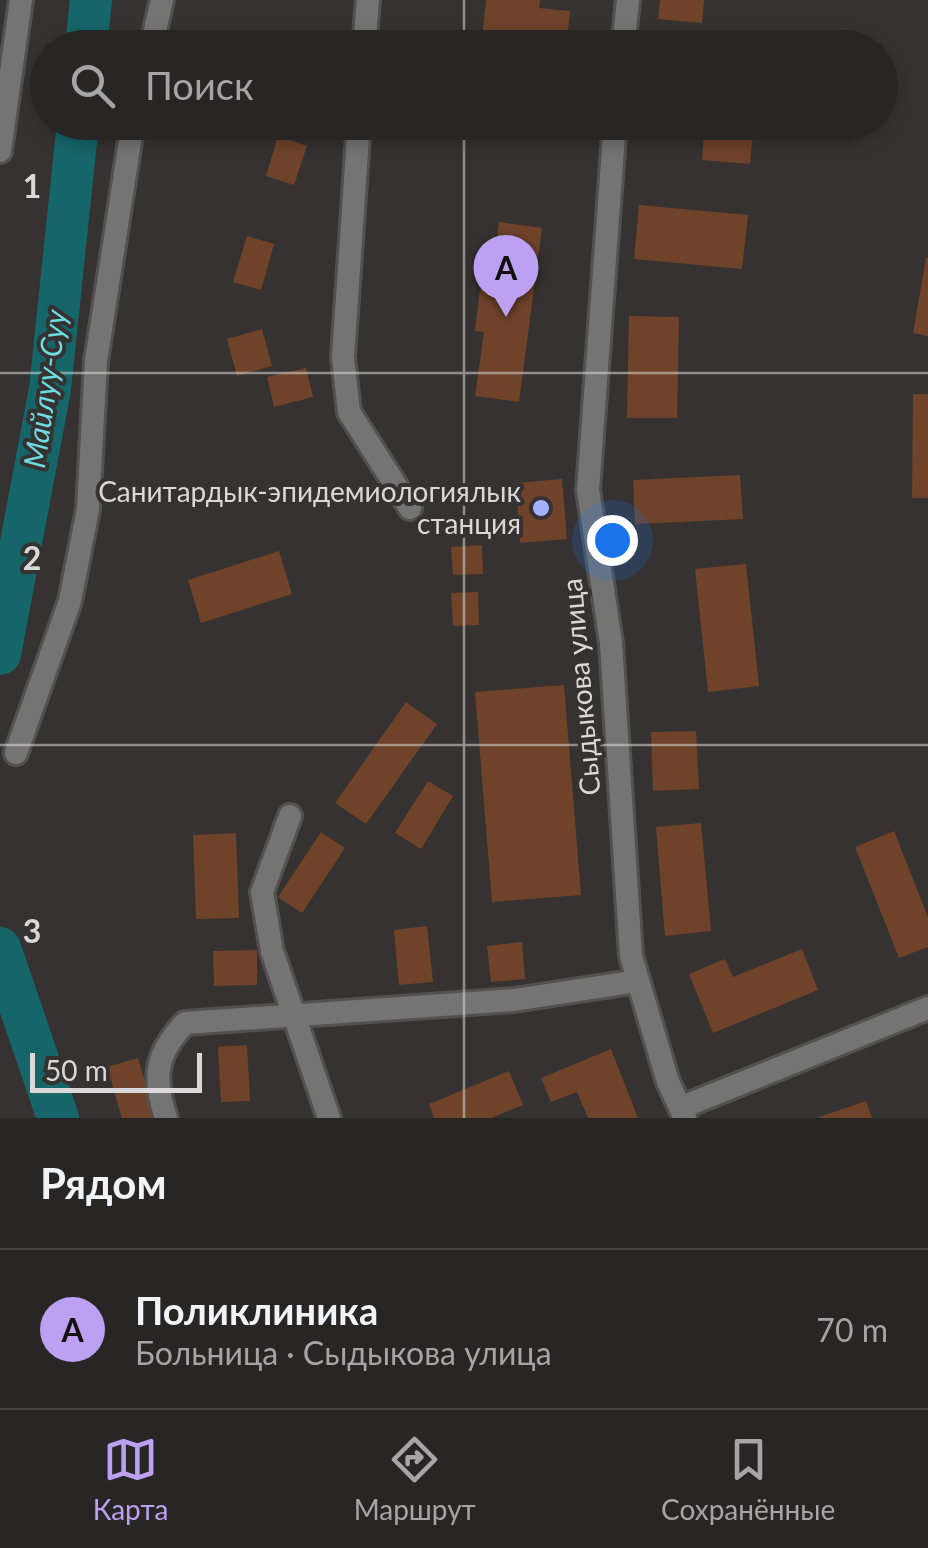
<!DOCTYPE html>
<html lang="ru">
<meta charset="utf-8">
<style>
:root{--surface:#282625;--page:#302e2d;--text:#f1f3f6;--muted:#a5a5a7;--line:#444342;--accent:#bca0f2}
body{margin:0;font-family:Lato,sans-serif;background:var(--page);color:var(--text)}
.scale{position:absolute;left:30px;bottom:25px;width:172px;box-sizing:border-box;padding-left:10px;border:5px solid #dad8d8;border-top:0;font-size:28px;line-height:35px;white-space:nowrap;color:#dad8d8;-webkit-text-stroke:8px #353231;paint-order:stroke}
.you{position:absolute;left:612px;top:540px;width:35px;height:35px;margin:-25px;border:8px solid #fff;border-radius:50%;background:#1a73e8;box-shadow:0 0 0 15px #1a73e833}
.badge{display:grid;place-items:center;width:65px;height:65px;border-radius:50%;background:var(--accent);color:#111;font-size:32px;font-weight:700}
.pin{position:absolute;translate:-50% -82px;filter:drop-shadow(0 2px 5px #0008)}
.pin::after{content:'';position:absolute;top:52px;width:35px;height:30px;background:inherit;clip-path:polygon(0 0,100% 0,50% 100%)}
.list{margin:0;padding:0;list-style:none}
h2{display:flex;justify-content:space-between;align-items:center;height:130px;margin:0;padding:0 40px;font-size:42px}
h2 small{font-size:32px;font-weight:400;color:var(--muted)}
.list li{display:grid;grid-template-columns:65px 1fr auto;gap:30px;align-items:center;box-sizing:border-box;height:160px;padding:0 40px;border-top:2px solid var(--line)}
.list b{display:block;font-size:38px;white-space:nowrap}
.list p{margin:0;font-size:32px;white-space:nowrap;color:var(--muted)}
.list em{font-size:32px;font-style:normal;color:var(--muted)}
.icon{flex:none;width:55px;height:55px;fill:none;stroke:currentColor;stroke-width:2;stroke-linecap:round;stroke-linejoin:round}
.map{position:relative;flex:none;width:928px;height:1118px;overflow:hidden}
.search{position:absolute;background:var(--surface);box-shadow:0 5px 15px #0003;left:30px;right:30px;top:30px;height:110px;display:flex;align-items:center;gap:25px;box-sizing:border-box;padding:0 35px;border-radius:55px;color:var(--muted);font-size:38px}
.sheet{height:290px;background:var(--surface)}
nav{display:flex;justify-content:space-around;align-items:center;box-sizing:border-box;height:140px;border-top:2px solid var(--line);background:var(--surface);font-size:28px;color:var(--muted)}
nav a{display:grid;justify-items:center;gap:5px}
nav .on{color:var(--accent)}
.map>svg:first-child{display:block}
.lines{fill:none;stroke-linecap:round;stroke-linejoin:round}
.river{stroke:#156569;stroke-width:42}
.building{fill:#6f4329}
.minor-casing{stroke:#53504f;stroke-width:28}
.minor{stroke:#757474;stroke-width:22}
.grid{fill:none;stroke:#dad8d8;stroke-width:2.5;stroke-opacity:0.55}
.poi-dot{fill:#a3b2fd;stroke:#353231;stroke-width:4}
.labels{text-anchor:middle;stroke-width:8;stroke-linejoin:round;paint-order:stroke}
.poi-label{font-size:28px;fill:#dad8d8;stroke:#353231;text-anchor:end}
.street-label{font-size:28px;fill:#dad8d8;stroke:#353231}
.water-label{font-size:30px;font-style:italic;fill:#6ddde2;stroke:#353231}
.grid-label{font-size:32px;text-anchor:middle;font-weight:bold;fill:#dad8d8;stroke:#353231;stroke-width:8;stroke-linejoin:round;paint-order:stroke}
</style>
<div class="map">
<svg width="928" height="1118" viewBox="0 0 928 1118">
<rect width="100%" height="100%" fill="#353231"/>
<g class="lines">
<path class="river" d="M86,48l5,-48
M0,654l50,-265 28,-267
M0,948l58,170"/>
</g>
<path class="building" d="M486,0h54l-1,8 31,3 -4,37h-85z
M660,0h44l-2,23 -44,-4z
M307,38l29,9v1h-32z
M705,122h49l-4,42 -48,-4z
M278,136l29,10 -13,39 -28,-9z
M639,205l109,10 -6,54 -108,-10z
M499,222l43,6 -23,174 -44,-6 9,-64 -9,-1 5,-42 9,1z
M247,236l27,8 -13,46 -28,-8z
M926,258h2v78l-15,-3z
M629,316l50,1 -2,101h-50z
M262,329l10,37 -35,10 -10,-37z
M306,368l7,29 -39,10 -7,-30z
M913,394h15v104h-16z
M740,475l3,44 -108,5 -2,-44z
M562,479l5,60 -47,4 -4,-60z
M482,545l1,29 -30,1 -2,-28z
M279,551l13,43 -91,29 -13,-43z
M746,564l13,122 -51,6 -13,-123z
M478,592l1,33 -26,1 -2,-33z
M564,685l17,210 -89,7 -17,-210z
M406,702l31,22 -71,100 -31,-21z
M696,731l3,58 -46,2 -2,-59z
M428,781l25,15 -32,53 -26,-16z
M701,823l10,108 -46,5 -9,-109z
M894,831l34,86v30l-29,11 -44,-111z
M321,832l24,16 -43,65 -24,-16z
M236,833l3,85 -43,1 -3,-84z
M427,926l6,56 -34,3 -5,-55z
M522,942l3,37 -34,3 -4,-36z
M802,949l16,41 -105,43 -24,-59 36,-15 8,18z
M257,950v35l-43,1 -1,-35z
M247,1045l3,56 -29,1 -3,-55z
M611,1049l27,69h-50l-11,-26 -26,10 -10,-24z
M138,1058l18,60h-34l-15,-51z
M509,1071l14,34 -32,13h-57l-5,-14z
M866,1101l6,17h-53v-1z"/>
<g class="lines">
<g class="minor-casing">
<path id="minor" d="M151,48l11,-48
M364,48l4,-48
M623,48l5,-48
M359,122l-16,235 6,55 61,96
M615,122l-27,368 23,153 20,313 37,126 17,36
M0,151l21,-151
M16,753l54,-152 18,-92 8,-148 37,-239
M290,816l-28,76 10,59 57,167
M680,1108l248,-100
M166,1118c-14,-42 -10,-64 19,-95l329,-23 124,-19"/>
</g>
<use href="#minor" class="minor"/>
</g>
<path class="grid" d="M464,0v48M464,122v996M0,373h928M0,745h928"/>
<circle class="poi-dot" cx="541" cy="508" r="10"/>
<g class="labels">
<g class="poi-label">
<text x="521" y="502">Санитардык-эпидемиологиялык<tspan x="521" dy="32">станция</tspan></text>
</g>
<g class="street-label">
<text transform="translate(581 687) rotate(-95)" y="10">Сыдыкова улица</text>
</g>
<g class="water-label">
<text transform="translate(46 389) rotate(-82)" y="10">Майлуу-Суу</text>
</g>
</g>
<g class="grid-label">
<text x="32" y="198">1</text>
<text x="32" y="570">2</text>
<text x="32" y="943">3</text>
</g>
</svg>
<div class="scale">50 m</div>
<div class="you"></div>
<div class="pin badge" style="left:506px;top:317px">A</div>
<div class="search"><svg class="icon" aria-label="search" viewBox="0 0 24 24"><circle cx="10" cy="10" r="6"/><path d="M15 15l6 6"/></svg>Поиск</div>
</div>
<section class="sheet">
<h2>Рядом<small></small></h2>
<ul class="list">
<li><span class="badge">A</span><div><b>Поликлиника</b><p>Больница · Сыдыкова улица</p></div><em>70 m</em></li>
</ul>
</section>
<nav>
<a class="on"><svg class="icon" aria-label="map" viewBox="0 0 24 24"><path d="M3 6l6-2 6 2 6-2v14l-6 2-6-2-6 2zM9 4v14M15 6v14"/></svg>Карта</a>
<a><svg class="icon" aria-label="directions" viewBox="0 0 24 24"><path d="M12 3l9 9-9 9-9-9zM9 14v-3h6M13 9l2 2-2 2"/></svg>Маршрут</a>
<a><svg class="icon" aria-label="saved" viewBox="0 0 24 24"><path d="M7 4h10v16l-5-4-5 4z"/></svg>Сохранённые</a>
</nav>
